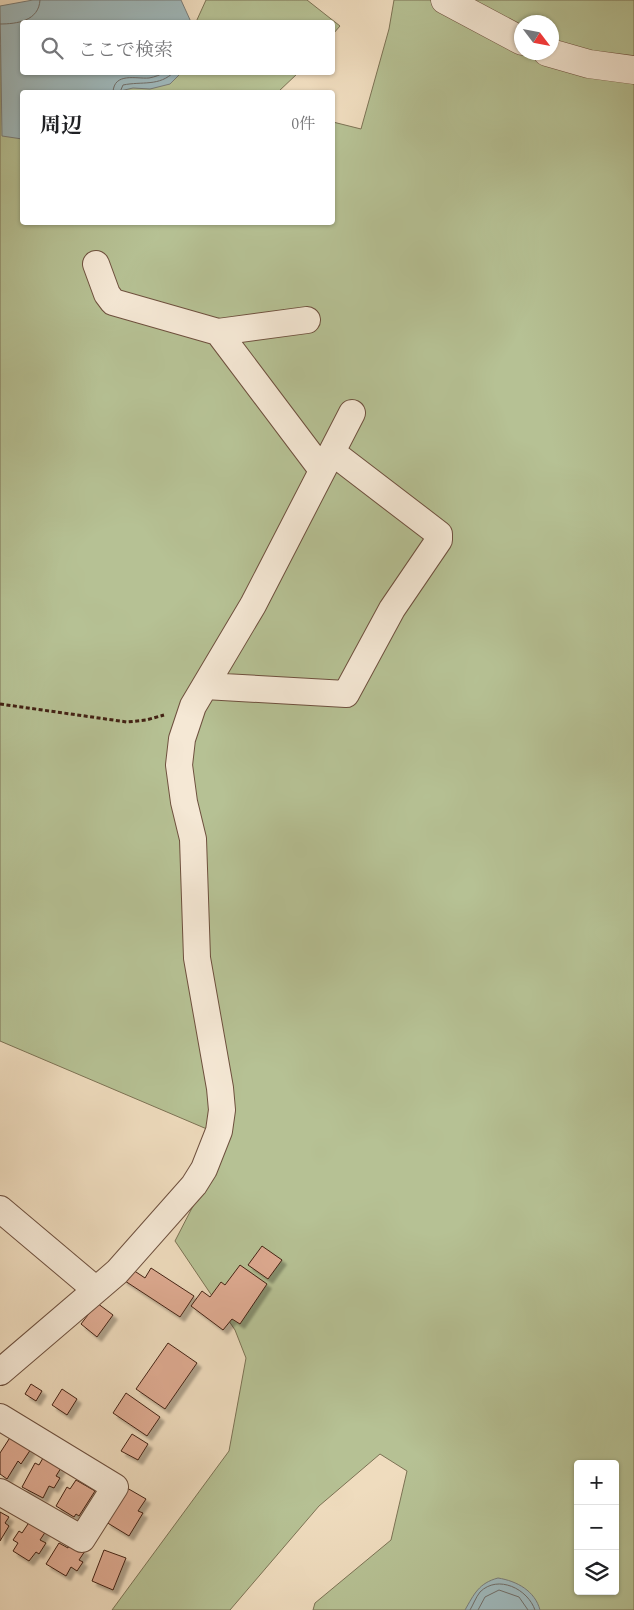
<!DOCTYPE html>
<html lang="ja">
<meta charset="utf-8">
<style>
:root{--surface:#fff;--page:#f2f2f2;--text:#202124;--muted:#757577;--line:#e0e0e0}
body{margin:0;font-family:"EB Garamond","Noto Serif JP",serif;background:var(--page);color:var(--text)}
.controls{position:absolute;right:15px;bottom:15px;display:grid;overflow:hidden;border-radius:5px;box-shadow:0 1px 4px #0004}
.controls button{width:45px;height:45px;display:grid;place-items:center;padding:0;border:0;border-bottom:1px solid var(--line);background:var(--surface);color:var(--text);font:25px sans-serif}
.compass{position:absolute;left:514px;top:15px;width:45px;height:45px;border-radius:50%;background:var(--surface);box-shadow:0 1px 4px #0004;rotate:122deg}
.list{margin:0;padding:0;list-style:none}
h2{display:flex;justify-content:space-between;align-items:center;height:65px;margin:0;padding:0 20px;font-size:21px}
h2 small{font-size:16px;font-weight:400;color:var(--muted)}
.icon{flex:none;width:28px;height:28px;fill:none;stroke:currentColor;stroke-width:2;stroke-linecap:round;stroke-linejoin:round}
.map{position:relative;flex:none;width:634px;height:1610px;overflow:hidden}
.search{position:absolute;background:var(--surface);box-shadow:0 1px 4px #0004;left:20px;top:20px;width:315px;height:55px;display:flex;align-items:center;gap:12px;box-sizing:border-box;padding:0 18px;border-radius:5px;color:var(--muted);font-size:19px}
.panel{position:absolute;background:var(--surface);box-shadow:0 1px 4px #0004;left:20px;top:90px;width:315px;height:135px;border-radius:5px}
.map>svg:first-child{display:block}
.green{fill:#b6c194;stroke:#7c7254;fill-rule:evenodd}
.water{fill:#9fb9bc;stroke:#7a7d79}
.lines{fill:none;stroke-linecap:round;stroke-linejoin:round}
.shore{stroke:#716e68;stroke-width:1}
.building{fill:#dfab92;stroke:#432214;filter:url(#shadow)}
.minor-casing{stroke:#6e503e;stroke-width:28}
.tertiary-casing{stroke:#6e503e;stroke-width:29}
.path{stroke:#432214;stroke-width:3;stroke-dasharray:4 2.5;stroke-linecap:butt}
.minor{stroke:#f5e8d5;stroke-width:26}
.tertiary{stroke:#f5e8d5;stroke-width:28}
</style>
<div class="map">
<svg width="634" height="1610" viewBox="0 0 634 1610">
<defs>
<filter id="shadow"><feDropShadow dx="4.5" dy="4.5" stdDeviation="1" flood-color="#0004"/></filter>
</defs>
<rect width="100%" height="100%" fill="#efdcbe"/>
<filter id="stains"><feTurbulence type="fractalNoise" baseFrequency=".004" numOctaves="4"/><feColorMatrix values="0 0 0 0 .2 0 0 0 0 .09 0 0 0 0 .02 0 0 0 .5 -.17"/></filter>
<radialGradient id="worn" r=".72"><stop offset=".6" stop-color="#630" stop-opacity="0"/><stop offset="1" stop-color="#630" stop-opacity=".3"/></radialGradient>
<path class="green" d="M206,0h101l33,26 -7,8 -1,-12h-136z
M394,0h240v1610h-321l2,-7 76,-63 16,-69 -27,-17 -61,52 -89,104h-118l117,-159 17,-93 -11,-28 -60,-89 53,-103 -228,-97v-996l22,27 276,1 -20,19h-256v130h310l1,-100 28,7 28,-100zM522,22h30v30h-30zM578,1464h37v127h-37z"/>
<path class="water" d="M33,0h148l10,22h-169v50l159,1 -11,11 -20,5 -17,-1 -17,4h-94v47l-20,-3 -2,-130z
M498,1578c19,3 37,13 42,32h-75c9,-16 14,-27 33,-32z"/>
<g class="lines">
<path class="shore" d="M0,24c17,0 39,-3 40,-24
M113,92c1,-20 23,-13 36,-14 6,-1 11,-3 16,-6
M120,92l3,-7c19,-4 36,2 51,-13
M470,1610c3,-5 6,-13 10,-18 18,-18 48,-3 55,18
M478,1610l7,-13 14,-7 20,7 9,13"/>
</g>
<path class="building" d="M262,1246l20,14 -14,19 -20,-14z
M240,1265l27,19 -27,40 -8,-5 -9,11 -32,-24 11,-15 8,6 11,-15 4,3z
M130,1268l15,10 6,-10 43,28 -14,21 -58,-38z
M97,1303l16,12 -16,22 -16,-13z
M168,1343l29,20 -32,46 -29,-20z
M31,1384l11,7 -6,10 -11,-7z
M62,1389l15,10 -10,16 -15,-10z
M126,1393l34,24 -13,19 -34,-23z
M132,1434l16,10 -10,16 -17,-9z
M11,1436l20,13 -10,15 -3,-3 -11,18 -7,-5v-21z
M43,1458l18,10 -5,8 4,2 -6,10 -5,-2 -6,12 -21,-11 13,-24 4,2z
M76,1480l19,11 -16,25 -3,-2 -2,3 -18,-11 11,-19 3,2z
M127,1488l19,11 -8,12 5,2 -14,23 -23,-14z
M0,1512l9,5 -4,6 4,3 -9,15z
M30,1521l16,10 -6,9 6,3 -7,11 -3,-2 -7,9 -16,-10 5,-8 -5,-3 6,-9 3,2z
M71,1542l14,9 -6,9 4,2 -6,9 -6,-4 -5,9 -20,-12 13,-21 9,5z
M104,1550l22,8 -13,32 -21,-9z"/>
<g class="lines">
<g class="minor-casing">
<path id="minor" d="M96,264l11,30 6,8 105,30 89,-12
M218,332l104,138
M205,686l141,8 46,-85 47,-69v-6l-107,-82
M0,1209l95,80
M0,1372l117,-100 77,-87 10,-16 15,-38 3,-21 -2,-22 -23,-130 -4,-119 -9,-37 -5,-37 3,-26 11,-33 60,-101 99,-192
M0,1417l115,70 -33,52 -82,-47"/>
</g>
<g class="tertiary-casing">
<path id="tertiary" d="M445,0l77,41
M547,52l42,12 45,6"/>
</g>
<path class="path" d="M0,704l127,18 19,-2 18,-5"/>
<use href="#minor" class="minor"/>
<use href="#tertiary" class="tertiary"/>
</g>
<rect width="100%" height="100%" filter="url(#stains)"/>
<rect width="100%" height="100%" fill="url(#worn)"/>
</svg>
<div class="controls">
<button>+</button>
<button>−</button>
<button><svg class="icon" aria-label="layers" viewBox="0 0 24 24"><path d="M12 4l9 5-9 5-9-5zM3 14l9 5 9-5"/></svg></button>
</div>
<svg class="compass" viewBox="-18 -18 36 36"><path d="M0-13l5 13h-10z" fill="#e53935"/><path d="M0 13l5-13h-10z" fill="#757577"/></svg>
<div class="search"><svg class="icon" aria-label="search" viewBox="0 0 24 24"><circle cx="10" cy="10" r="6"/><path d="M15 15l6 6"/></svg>ここで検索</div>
<section class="panel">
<h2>周辺<small>0件</small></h2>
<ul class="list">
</ul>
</section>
</div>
